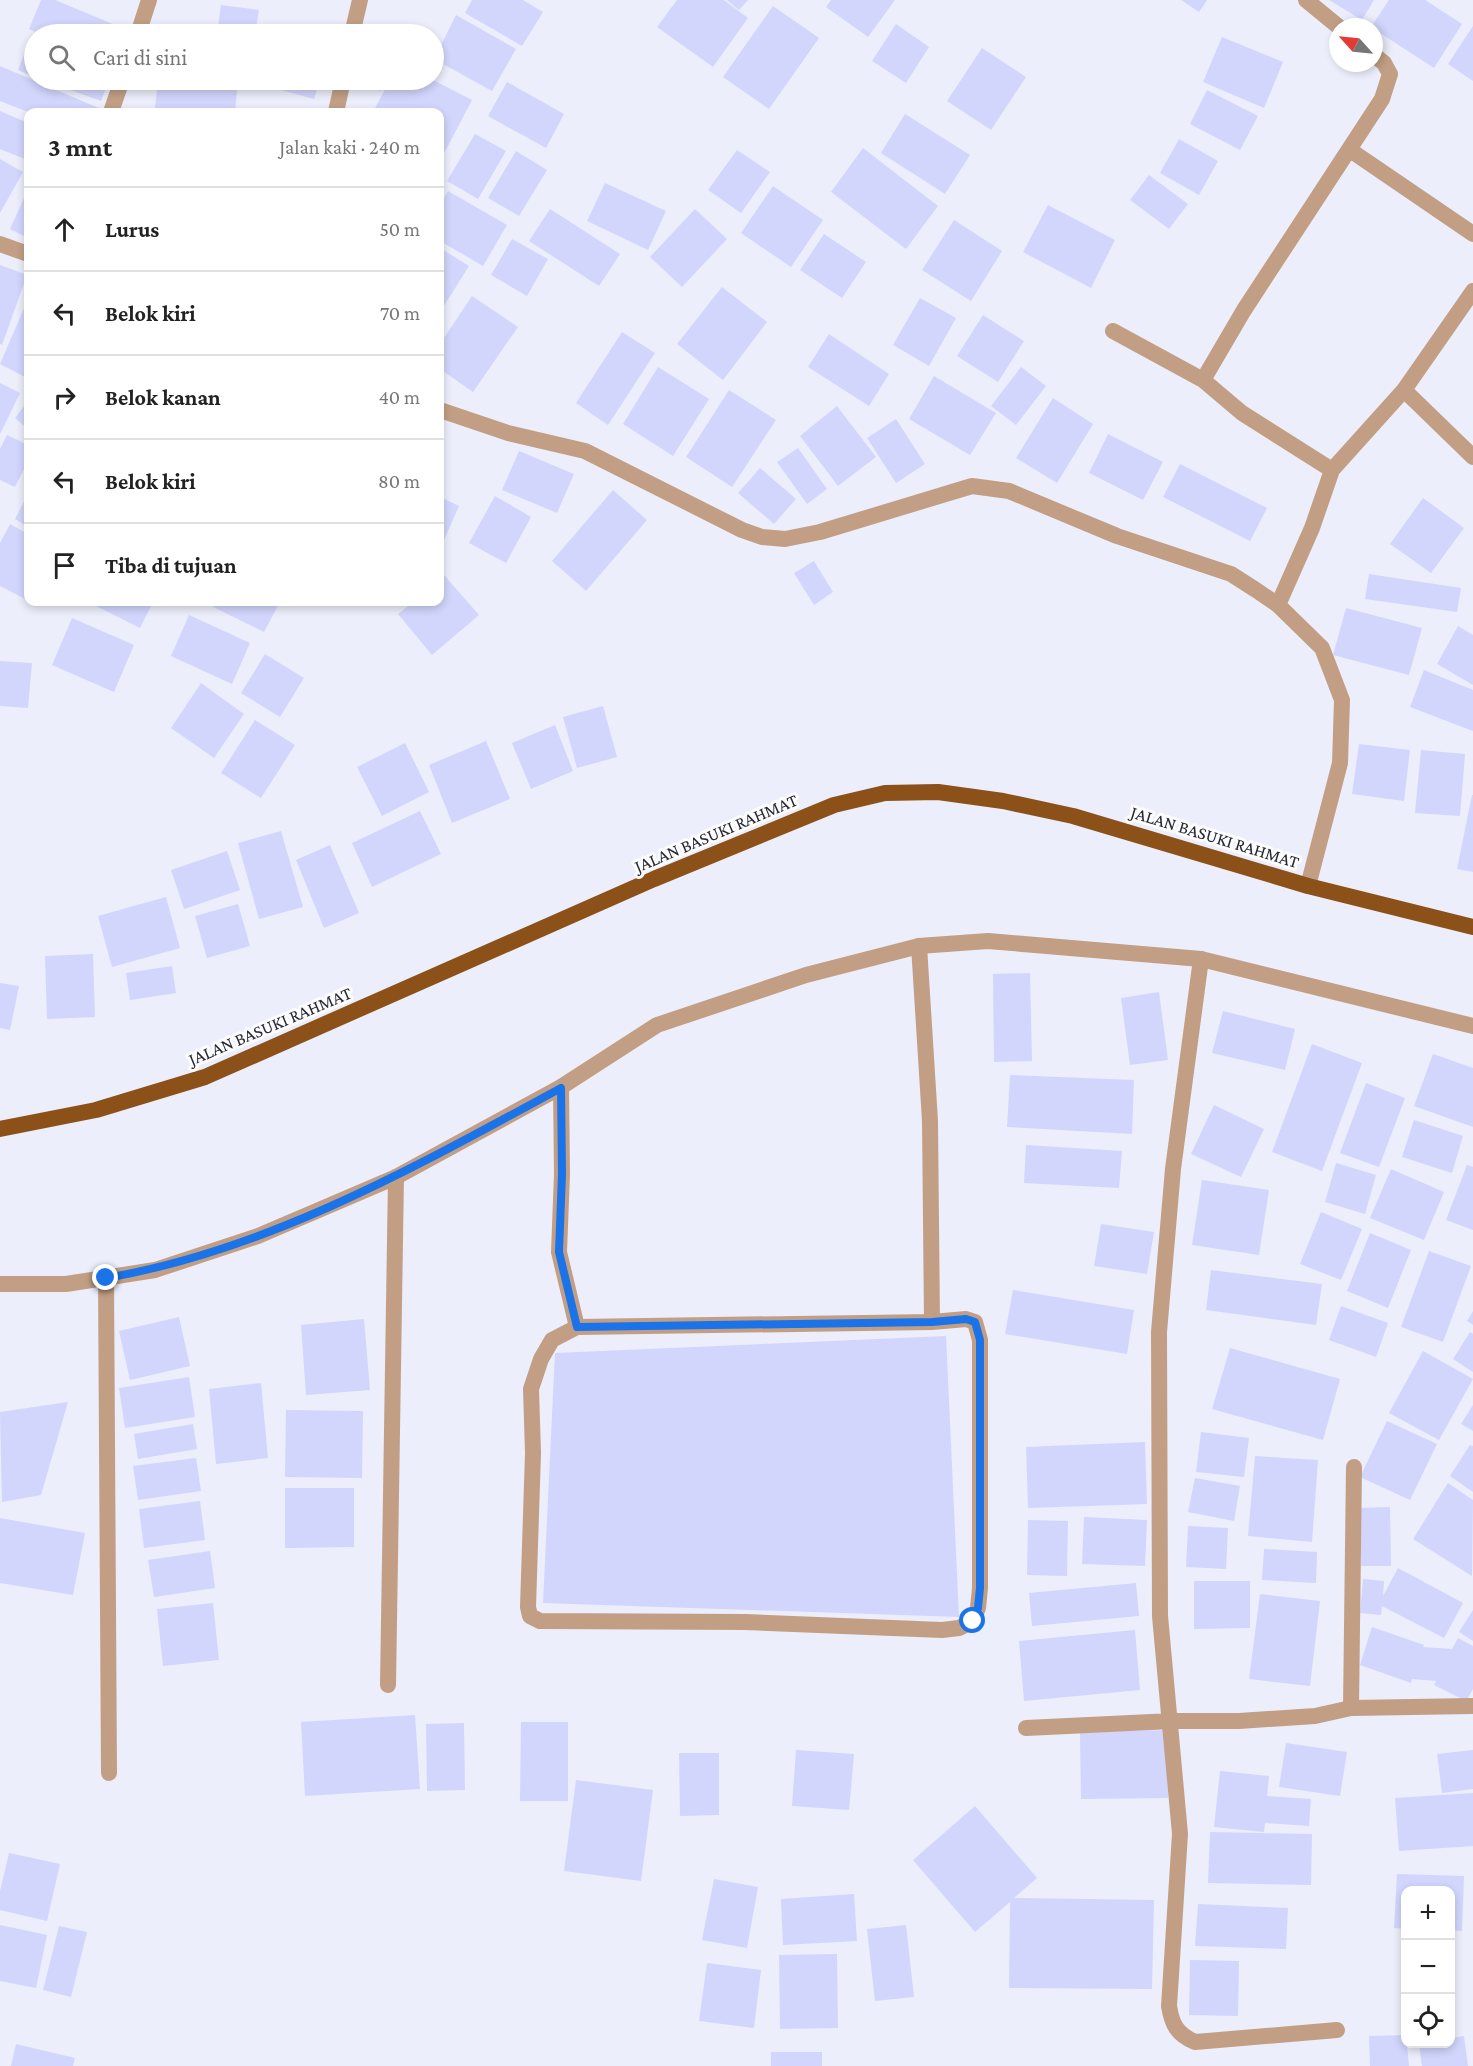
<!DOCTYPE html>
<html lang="id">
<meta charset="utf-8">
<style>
:root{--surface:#fff;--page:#f6f6f6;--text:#222;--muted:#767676;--line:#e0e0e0}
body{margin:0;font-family:"Crimson Pro",serif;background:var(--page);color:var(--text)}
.controls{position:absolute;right:18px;bottom:18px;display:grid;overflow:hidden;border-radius:12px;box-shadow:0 3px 9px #0003}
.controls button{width:54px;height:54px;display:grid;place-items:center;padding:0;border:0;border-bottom:2px solid var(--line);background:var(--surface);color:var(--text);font:30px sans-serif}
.compass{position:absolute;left:1329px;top:18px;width:54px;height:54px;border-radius:50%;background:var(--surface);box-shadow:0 3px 9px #0003;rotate:297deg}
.stop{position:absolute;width:18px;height:18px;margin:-14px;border:4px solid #1a73e8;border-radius:50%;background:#fff}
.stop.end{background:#1a73e8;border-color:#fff;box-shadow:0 2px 6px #0008}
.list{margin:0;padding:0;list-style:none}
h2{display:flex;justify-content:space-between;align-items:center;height:78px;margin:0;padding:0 24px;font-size:26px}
h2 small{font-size:20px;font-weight:400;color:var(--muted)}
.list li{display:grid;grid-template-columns:39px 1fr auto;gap:18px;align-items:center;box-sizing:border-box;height:84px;padding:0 24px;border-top:2px solid var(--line)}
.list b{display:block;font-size:22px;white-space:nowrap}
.list em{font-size:20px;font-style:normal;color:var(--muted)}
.icon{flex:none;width:33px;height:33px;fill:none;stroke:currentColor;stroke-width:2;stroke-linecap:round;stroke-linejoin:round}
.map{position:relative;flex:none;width:1473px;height:2066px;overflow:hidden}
.search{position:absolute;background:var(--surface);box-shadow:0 3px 9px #0003;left:24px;top:24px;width:420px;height:66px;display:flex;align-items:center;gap:15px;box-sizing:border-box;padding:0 21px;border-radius:33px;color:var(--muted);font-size:22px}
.panel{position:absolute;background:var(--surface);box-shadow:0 3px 9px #0003;left:24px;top:108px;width:420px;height:498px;border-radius:12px}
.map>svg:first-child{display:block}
.building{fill:#d2d6fc}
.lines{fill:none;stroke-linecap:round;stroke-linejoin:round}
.service{stroke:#c29f84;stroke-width:16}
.minor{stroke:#c29f84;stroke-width:16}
.tertiary{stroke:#c29f84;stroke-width:16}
.trunk{stroke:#8b5118;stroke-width:16}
.route{stroke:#1a73e8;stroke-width:8}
.labels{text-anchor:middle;stroke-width:6;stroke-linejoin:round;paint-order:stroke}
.street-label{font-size:18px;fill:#262733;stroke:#fcfcfc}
</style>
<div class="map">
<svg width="1473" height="2066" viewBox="0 0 1473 2066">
<rect width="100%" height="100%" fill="#eceefb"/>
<path class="building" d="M41,0h14l70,29 -2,5h-82l-12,-5z
M472,0h51l20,12 -21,34 -57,-33z
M677,0h47l24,18 -35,49 -56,-40z
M727,0h21l-9,10z
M831,0h64l-27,37 -42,-30z
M1181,0h26l-8,12z
M1329,0h45l-12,20z
M1389,0h36l37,24 -28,44 -63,-41z
M221,5l38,5 -4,24h-38z
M773,6l46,32 -50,71 -46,-32z
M456,15l60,34 -24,42 -58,-32z
M896,24l33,23 -23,36 -34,-22z
M1473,26v55l-25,-17z
M1222,37l61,25 -19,46 -61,-26z
M30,39l4,1v37l-16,-7z
M982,48l44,29 -35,53 -44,-29z
M0,66l101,43 -1,3h-72l-28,-11z
M43,80h66l-8,21z
M158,80h80l-3,32 -80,-4z
M260,80h60l-6,19 -55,-15z
M358,80h28l-6,11z
M390,80h43l39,20 -32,61v-49h-67z
M507,82l57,32 -18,34 -58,-32z
M1207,90l51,26 -18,34 -50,-26z
M0,111l28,12 -1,37 -27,-11z
M905,114l65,41 -25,39 -64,-41z
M475,134l31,17 -28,48 -31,-18z
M1179,139l39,22 -19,34 -39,-22z
M863,148l75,58 -32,43 -75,-57z
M737,150l33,22 -29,41 -33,-23z
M516,151l31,19 -28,46 -31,-18z
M0,159l23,13 -23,41z
M1149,175l39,29 -19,25 -39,-29z
M605,183l61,28 -18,39 -61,-29z
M773,186l50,34 -32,47 -50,-34z
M28,189v49l-18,-9z
M448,191l59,34 -24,41 -43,-25v-36z
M1048,205l67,35 -24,48 -68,-36z
M550,209l70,45 -21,32 -70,-45z
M695,209l32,30 -45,48 -32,-30z
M954,220l48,31 -31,50 -49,-31z
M824,234l42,28 -24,36 -42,-28z
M512,239l36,20 -21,37 -36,-21z
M440,248l29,18 -27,43 -2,-1z
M0,265l27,10 -25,70 -2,-1z
M722,287l45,35 -44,58 -46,-36z
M472,296l46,31 -45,65 -33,-23v-25z
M920,298l36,20 -27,48 -36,-21z
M28,299v70l-3,8 -25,-13z
M983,315l41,26 -26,41 -41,-26z
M622,332l33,21 -47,72 -32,-22z
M829,334l60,40 -20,32 -61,-39z
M658,367l51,32 -36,57 -50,-32z
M1021,367l25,19 -30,39 -25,-19z
M934,376l62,37 -26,42 -61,-36z
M0,383l20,10 -20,41z
M729,390l47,30 -44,67 -46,-30z
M1053,398l40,26 -36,59 -41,-25z
M28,401v28l-13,-11z
M837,406l39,51 -38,29 -38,-50z
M896,419l29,45 -29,19 -29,-45z
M1108,434l55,28 -20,38 -54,-27z
M7,435l21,10v16l-13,26 -15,-7v-31z
M798,448l29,41 -20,15 -30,-42z
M519,451l55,23 -17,39 -55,-23z
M1180,464l87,44 -17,33 -87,-44z
M760,468l36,31 -22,25 -36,-31z
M613,490l34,30 -61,71 -34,-30z
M28,494v33l-13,-8z
M495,496l36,21 -25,46 -37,-20z
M440,497l19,9 -19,43z
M1423,498l41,30 -33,45 -41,-29z
M10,524l18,10v58l-3,7 -25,-13v-43z
M814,561l19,31 -19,13 -20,-32z
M1369,574l92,14 -4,24 -92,-13z
M444,575l35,40 -47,40 -34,-41 15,-12h27v-23z
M88,602h65l-13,26z
M216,602h64l-16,30 -51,-25z
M1346,608l76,20 -13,47 -76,-20z
M189,615l61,28 -18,41 -61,-28z
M72,618l62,27 -20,47 -62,-27z
M1458,626l15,9v50l-36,-21z
M265,654l39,24 -24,39 -39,-24z
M0,661l32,2 -4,45 -28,-2z
M1424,670l49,20v41l-63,-24z
M201,683l43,31 -30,44 -43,-30z
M603,706l14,51 -40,11 -14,-51z
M255,720l40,25 -34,53 -40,-25z
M555,725l18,46 -42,18 -19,-46z
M486,741l24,58 -58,24 -23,-58z
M405,743l24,49 -47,24 -25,-49z
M1359,744l51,6 -6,51 -52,-7z
M1421,750l44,4 -5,62 -45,-3z
M1472,795h1v77l-16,-3z
M420,811l21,43 -69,33 -20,-44z
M281,831l22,76 -44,12 -21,-76z
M330,845l29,68 -35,15 -28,-68z
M227,851l13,39 -56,19 -13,-39z
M166,897l14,51 -68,19 -14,-51z
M238,904l12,42 -43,12 -12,-42z
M93,954l2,63 -48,2 -2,-63z
M172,966l4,27 -46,7 -4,-27z
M1030,973l2,88 -38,1 -1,-88z
M0,983l19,3 -9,44 -10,-2z
M1159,992l9,68 -38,5 -9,-67z
M1223,1011l72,18 -10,41 -73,-17z
M1312,1044l50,19 -40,108 -50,-19z
M1433,1054l40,14v59l-59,-21z
M1010,1075l124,5 -2,54 -125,-7z
M1366,1083l39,15 -26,69 -39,-14z
M1214,1105l50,24 -23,48 -50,-23z
M1414,1120l49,16 -11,37 -50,-16z
M1026,1145l96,6 -3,37 -95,-5z
M1336,1163l40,12 -11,39 -40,-12z
M1467,1165l6,2v63l-27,-10z
M1391,1169l53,23 -20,48 -54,-22z
M1202,1180l67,10 -10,65 -67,-10z
M1321,1212l41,17 -21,51 -41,-16z
M1101,1224l53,8 -7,42 -53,-8z
M1370,1233l41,17 -23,58 -41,-17z
M1429,1251l42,15 -28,76 -42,-15z
M1211,1270l111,14 -6,41 -110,-15z
M1013,1290l121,20 -7,44 -122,-20z
M1341,1306l47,17 -12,34 -47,-17z
M1473,1311v14l-6,-4z
M179,1317l11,49 -60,14 -11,-49z
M364,1319l6,71 -64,5 -5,-70z
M1470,1332l3,2v38l-20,-13z
M946,1336l13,281 -416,-14 12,-250z
M1230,1348l110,31 -17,61 -111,-31z
M1423,1351l50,28 -34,61 -50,-27z
M189,1377l6,40 -70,11 -6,-40z
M261,1383l7,75 -52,6 -7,-75z
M68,1402l-27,93 -39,7 -2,-90z
M1473,1405v26l-12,-7z
M286,1410l77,1 -1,67 -77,-1z
M1387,1421l50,23 -27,56 -50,-23z
M193,1424l4,25 -59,10 -4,-25z
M1201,1432l48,6 -5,39 -48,-5z
M1145,1442l2,62 -119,4 -2,-61z
M1470,1445l3,1v46l-23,-16z
M1255,1456l63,4 -6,82 -64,-6z
M196,1458l5,33 -63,9 -5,-34z
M1195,1478l45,8 -6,35 -46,-9z
M1448,1483l25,17 -1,76 -59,-37z
M285,1488h69v59l-69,1z
M200,1501l5,39 -61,8 -5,-39z
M1390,1507l1,59h-30l-1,-58z
M1084,1517l63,3 -2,46 -63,-2z
M0,1518l85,15 -12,62 -73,-12z
M1028,1520l40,1 -1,55 -40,-1z
M1188,1526l40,2 -2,41 -40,-2z
M1264,1549l53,3 -1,31 -54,-3z
M210,1551l5,37 -61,9 -6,-37z
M1398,1568l65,35 -19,35 -62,-32 -1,9 -21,-2 3,-34 21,2 -1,15z
M1194,1581h56v47l-56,1z
M1136,1583l3,33 -107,10 -3,-33z
M1260,1594l60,7 -10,85 -61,-7z
M213,1603l6,57 -56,6 -6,-57z
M1473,1610v31l-14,-9z
M1372,1627l52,18 -1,2 29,2 6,-11 15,8v43l-7,12 -32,-16 2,-4 -24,-2 -1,4 -51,-18z
M1135,1630l5,60 -116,11 -5,-60z
M415,1715l5,74 -115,7 -4,-74z
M521,1722h47v79h-48z
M464,1723l1,67 -38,1 -1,-67z
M1167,1730l1,68 -87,1 -1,-67z
M1286,1743l61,9 -7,44 -61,-9z
M796,1750l58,4 -5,56 -57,-4z
M1473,1750v39l-31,4 -5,-39z
M679,1753h40v62l-39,1z
M1220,1771l49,5 -2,20 44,3 -2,27 -44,-3 -1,9 -50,-5z
M576,1780l77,10 -12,91 -77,-10z
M1473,1793v53l-74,5 -4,-53z
M975,1806l62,72 -23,20 140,2 -2,89 -143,-1 1,-86 -35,30 -62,-72z
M1210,1832l102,2 -1,51 -103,-2z
M9,1853l51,11 -13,57 -47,-11v-19z
M1397,1874l67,2 -2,55 -12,-1v-40h-44v39l-12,-1z
M714,1879l44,8 -11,61 -45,-8z
M854,1894l3,47 -74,4 -2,-46z
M1198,1904l90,4 -2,41 -91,-3z
M0,1925l47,10 -11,53 -36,-7z
M906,1925l8,72 -39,4 -8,-72z
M59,1926l28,6 -16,65 -28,-7z
M837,1954l1,74 -58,1 -1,-74z
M1190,1960l49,1 -1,55 -49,-1z
M707,1963l54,7 -7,58 -55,-7z
M1406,2035l3,31h-39l-1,-30z
M1464,2036l4,30h-46l-3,-22h31v-6z
M16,2044l59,14 -2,8h-62z
M771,2052h51v14h-51z"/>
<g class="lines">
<path class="service" d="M919,946l11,175 2,201
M561,1087l1,87 -3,78 18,75
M966,1319l9,3 5,18v248l-2,20 -5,13 -14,7 -17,2 -197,-8 -205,-1 -10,-5 -2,-9 5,-154 -2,-64 10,-30 11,-19 25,-13 355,-5z
M388,1685l8,-508"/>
<path class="minor" d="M1306,0l33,27
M138,34l11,-34
M352,34l8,-34
M111,112l11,-32
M336,112l7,-32
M1350,150l123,84
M0,244l28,10
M1113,331l90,49
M1404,390l69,67
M440,410l68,23 77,18 157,79 20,7 23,2 35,-7 152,-46 37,5 108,45 114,38 25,16 22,15 44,43 20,52 -2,63 -32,123
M1332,470l72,-80 69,-99
M1278,605l34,-77 20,-58 -90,-57 -39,-33 41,-70 138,-211 8,-25 -6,-11 -10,-8
M1201,959l-28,210 -14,163 1,284 20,218 -11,172c3,19 8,28 26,36l142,-12
M106,1278l3,495
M1351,1708l3,-241
M1026,1728l146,-7h67l76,-5 36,-8 122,-2"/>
<path class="tertiary" d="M0,1284h66l89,-14 103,-34 138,-59 165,-90 96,-62 149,-50 113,-29 69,-5 213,18 272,67"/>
<path class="trunk" d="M0,1129l96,-19 109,-33 449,-198 180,-74 51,-12 53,-1 65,9 70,15 235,70 165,41"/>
</g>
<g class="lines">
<path class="route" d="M106,1278c163,-28 311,-112 455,-190l1,86 -3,78 18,75 355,-5 34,-3 9,3 5,18v248l-2,20 -5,13"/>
</g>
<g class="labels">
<g class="street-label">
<text transform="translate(716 833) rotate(-23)" y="6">JALAN BASUKI RAHMAT</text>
<text transform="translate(1215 837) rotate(17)" y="6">JALAN BASUKI RAHMAT</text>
<text transform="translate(270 1026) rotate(-23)" y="6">JALAN BASUKI RAHMAT</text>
</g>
</g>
</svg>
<div class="controls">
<button>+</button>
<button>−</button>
<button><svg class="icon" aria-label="locate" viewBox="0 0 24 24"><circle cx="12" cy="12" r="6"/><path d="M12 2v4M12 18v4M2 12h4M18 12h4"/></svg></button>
</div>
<svg class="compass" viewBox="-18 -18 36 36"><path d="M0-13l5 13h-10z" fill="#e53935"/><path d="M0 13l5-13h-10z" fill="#767676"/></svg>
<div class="stop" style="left:973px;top:1621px"></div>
<div class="stop end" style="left:106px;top:1278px"></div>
<div class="search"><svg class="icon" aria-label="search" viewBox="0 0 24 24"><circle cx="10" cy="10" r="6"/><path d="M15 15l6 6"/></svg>Cari di sini</div>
<section class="panel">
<h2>3 mnt<small>Jalan kaki · 240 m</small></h2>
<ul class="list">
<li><svg class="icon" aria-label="ahead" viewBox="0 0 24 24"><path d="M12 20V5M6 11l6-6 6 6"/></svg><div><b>Lurus</b></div><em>50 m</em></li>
<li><svg class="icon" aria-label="left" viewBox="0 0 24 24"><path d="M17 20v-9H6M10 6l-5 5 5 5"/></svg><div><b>Belok kiri</b></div><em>70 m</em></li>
<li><svg class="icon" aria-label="right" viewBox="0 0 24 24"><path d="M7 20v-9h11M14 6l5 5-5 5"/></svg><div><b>Belok kanan</b></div><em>40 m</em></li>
<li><svg class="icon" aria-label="left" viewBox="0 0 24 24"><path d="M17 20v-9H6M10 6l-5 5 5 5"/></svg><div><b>Belok kiri</b></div><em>80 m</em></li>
<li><svg class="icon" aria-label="arrive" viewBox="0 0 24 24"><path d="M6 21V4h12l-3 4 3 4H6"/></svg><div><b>Tiba di tujuan</b></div></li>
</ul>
</section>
</div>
